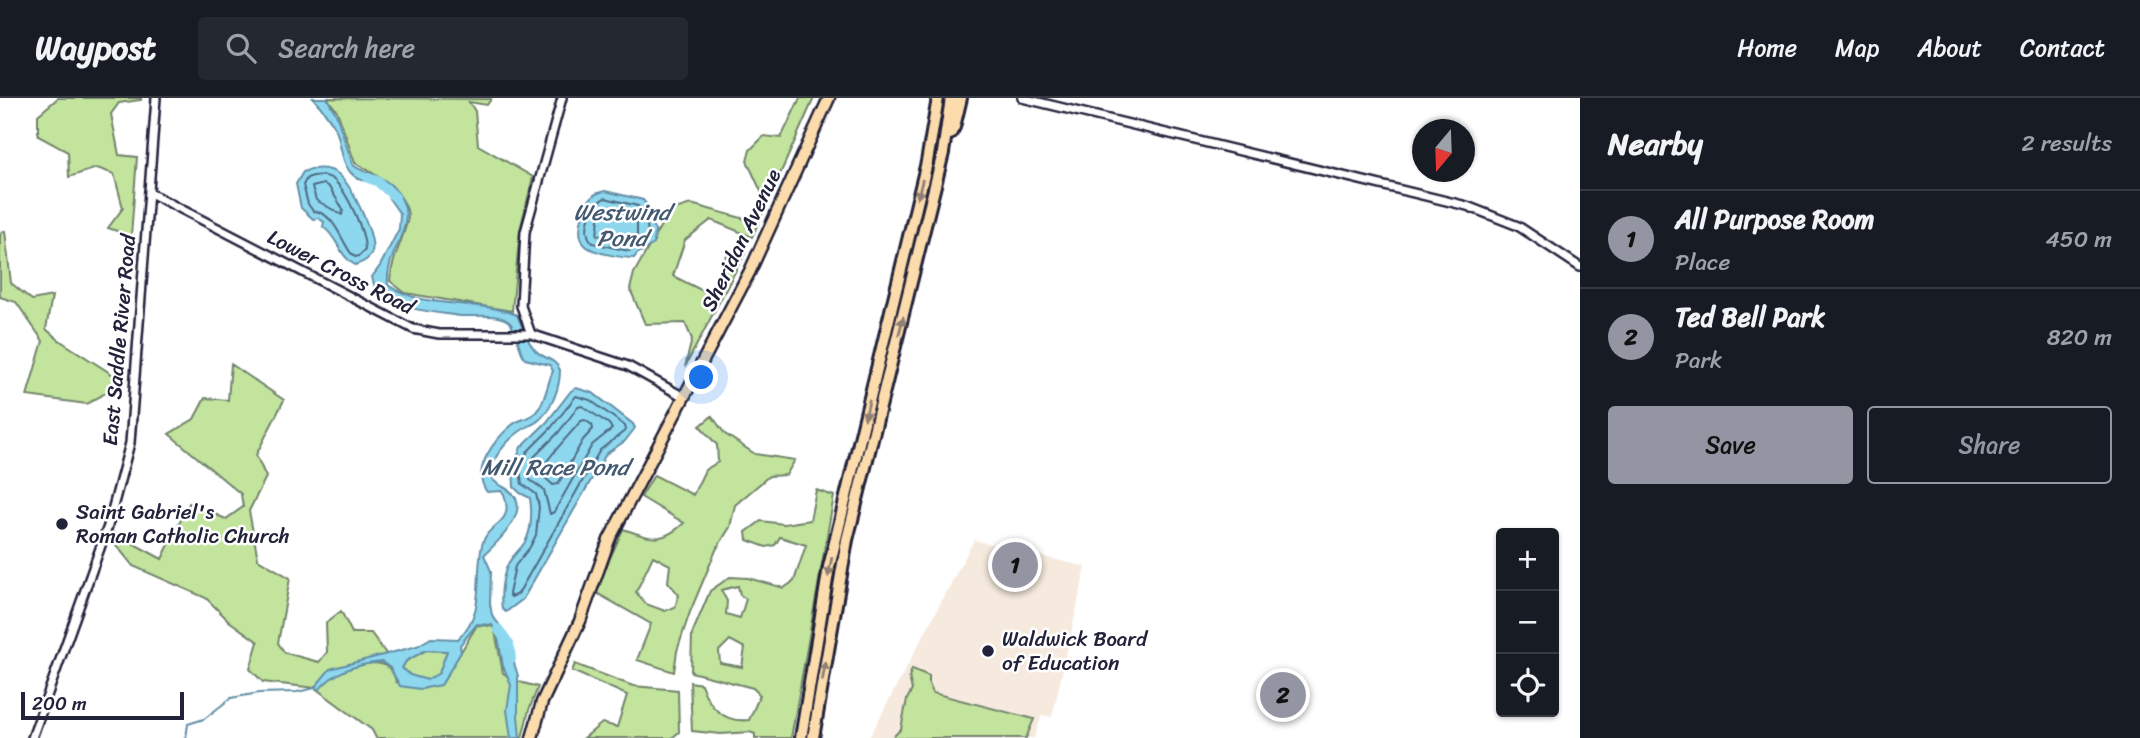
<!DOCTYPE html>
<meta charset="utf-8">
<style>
:root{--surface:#171b24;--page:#242831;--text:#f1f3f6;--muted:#9ea1a6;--line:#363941;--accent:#9495a2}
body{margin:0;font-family:Sriracha,sans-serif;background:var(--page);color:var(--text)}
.controls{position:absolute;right:21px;bottom:21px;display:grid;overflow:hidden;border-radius:7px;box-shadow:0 2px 5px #0004}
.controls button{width:63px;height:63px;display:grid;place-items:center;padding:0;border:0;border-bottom:2px solid var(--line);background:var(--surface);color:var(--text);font:35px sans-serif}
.compass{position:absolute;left:1412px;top:21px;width:63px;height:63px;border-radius:50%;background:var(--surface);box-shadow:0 2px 5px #0004;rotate:199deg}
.scale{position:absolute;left:21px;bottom:18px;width:163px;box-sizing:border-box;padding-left:7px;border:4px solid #22223b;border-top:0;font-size:19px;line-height:24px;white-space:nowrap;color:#22223b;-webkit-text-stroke:5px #fff;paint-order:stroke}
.you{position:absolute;left:702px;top:280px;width:24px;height:24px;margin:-18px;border:5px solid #fff;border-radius:50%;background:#1a73e8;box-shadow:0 0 0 10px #1a73e833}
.badge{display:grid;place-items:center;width:46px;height:46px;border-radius:50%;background:var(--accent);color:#111;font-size:23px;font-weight:700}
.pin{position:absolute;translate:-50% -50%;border:4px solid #fff;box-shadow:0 2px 7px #0006}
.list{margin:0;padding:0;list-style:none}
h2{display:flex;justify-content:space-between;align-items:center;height:91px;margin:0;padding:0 28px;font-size:30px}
h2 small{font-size:23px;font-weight:400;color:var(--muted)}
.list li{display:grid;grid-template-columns:46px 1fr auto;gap:21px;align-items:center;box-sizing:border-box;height:98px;padding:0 28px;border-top:2px solid var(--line)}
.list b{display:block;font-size:26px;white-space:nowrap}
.list p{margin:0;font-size:23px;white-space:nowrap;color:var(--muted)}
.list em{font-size:23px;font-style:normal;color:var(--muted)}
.actions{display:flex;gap:14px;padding:21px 28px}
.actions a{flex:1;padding:16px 0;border:2px solid var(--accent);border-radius:7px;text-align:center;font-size:24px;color:var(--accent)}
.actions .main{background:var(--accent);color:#111}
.icon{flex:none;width:38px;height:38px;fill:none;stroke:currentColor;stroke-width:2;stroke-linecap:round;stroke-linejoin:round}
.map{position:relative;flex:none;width:1580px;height:640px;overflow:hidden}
header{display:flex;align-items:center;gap:42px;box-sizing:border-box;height:98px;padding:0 35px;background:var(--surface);border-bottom:2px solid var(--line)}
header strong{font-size:33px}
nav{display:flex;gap:38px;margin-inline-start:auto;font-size:24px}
.search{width:490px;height:63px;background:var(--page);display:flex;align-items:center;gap:18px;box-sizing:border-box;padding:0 24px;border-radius:7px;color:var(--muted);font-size:26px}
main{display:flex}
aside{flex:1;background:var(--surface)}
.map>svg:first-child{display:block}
.built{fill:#f6eade}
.green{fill:#c2e49d;stroke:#72836c;stroke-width:2;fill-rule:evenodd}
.water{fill:#8ed8ef;stroke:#638fa7;stroke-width:2;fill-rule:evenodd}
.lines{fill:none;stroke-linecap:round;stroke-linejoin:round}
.shore{stroke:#4d6b83;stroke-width:2}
.stream{stroke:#638fa7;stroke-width:2}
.river{stroke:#8ed8ef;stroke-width:10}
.minor-casing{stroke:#22223b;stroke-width:12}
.major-casing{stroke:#22223b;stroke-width:15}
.highway-casing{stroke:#22223b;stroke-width:16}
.minor{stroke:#fff;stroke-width:7}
.major{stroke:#fcdcac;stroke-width:10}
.highway{stroke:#fcdcac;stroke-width:10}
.oneway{fill:#8f7f74}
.poi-dot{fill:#22223b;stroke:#fff;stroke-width:2.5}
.labels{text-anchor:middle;stroke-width:5;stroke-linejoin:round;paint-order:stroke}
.street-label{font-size:21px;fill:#22223b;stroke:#fff}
.poi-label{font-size:21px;fill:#22223b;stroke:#fff;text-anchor:start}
.water-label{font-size:23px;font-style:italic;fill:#425971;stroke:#fff}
</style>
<header>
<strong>Waypost</strong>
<div class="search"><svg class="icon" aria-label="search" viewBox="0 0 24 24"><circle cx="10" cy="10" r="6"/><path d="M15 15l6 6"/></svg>Search here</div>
<nav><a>Home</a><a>Map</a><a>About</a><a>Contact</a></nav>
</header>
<main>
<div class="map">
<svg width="1580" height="640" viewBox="0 0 1580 640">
<rect width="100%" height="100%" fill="#fff"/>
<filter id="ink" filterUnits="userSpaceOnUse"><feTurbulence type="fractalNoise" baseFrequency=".0143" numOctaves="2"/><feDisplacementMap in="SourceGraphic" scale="14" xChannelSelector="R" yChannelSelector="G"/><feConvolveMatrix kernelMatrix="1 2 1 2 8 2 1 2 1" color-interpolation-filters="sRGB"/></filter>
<g filter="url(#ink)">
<path class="built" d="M974,442l112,27 -34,150 -10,-2 -8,23h-165z"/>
<path class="green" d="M58,0h83v2l-22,3 -8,11 8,41 18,2 -6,79 -23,-8 15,-20 -9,-34 -17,-6 -28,9 -1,-25 -30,-16v-21z
M327,0l164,1 -4,6 -18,-3 6,9 3,34 55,32 -13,53 -8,81 -107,-18 -15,-12c1,-21 12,-39 17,-59 7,-25 -33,-49 -52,-59l-18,-52z
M800,0h14l-62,139 -41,-17 -26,20 -12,36 42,21 11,-41 10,-7 9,4 -60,114 7,-28 -7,-16 -40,1 -15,-35 4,-16 35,-62 22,-7 65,18 9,-22 -18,-39 3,-11 14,-14 17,2z
M5,133l6,52 21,17 20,-4 -6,33 13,11 65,42 -37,22 -60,-8 16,-55 -27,-39 -16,-5v-64z
M231,266l53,36 -28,55 10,22 -17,34 9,48 32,19 -12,65 7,10 34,9 8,-10 -1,-29 15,-12 11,22h19l16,22 -50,13 -2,6c20,-8 55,-23 61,8l45,3 36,-60 15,1 3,5 8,42 13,8 22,6 -9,23 -7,28h-146l-4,-8 -57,-42 -52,-6 -13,-13 8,-27 -29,-21 -23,-23 -73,-32 -21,-26 2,-7 48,26 27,-56 37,16 17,-12 -2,-13 -72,-60 25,-15 11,-21 23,2z
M712,318l13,18 30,20 40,6 -9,15 -17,1 -34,29 -5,22 -14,23 -26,62 -13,39 -3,21 -37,-12 14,-36 -56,-32 28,-63c28,9 37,16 61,-6l-43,-26 13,-22 39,20 12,-25 13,-8 -1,-17 -17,-19zM653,458l17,9 -2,17 11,13 -4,12 -10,4 -19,-7 -10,-12z
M816,392l18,6 -43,242h-36v-4l-5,-2 -29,2 -29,-3 -2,-49 11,2c8,23 23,39 48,36l11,-25 -7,-7 -62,-16 1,-38 18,-43 20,-14 18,1 36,10 10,-7 12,-36 -26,-8 -5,8 -9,2 -19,-7 -1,-8 15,-11 23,3 26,-4zM738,488l2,9 6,4 -6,19 -14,-4 1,-13 -6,-11zM730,542l15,8 -3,19 -22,-4 -1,-12z
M426,552l21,1 -8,23 -12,6 -16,-4 -9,-8 4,-7z
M575,566l58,22 45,4 1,42 -7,6h-88l18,-15 15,4 10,-32 -55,-24z
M912,571l17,7v8l4,9 101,26 -8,19h-134l9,-9 6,-30 5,-9 -3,-13z
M1280,576l19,6 -17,31 -5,2 -5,-7z"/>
<path class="water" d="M313,0h14l9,16 17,51c11,9 28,10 39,21 35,36 -8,61 -4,99 38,26 88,13 129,30 6,12 9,26 18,35 8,9 20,8 25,20 0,18 -8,38 -21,50 -4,4 -9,5 -14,8 -15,9 -40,34 -32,52 6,6 13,7 19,13 19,18 -15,50 -28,62l7,16 -1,33 2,11 12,16 14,45v40l2,22h-9l-4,-28 4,-25 -8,-19 -6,-34 -5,-7 -15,-1 -17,21 1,7 -20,33 -21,4 -20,-3 -10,-18 -8,-6c-25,2 -48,9 -63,28l-4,-3 15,-18 87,-23 14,-8 27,1c29,-29 16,-59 24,-94 6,-24 33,-19 22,-51l-3,-3 -14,1c-17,-22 8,-53 25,-67 7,-6 18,-6 24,-13 10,-11 11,-28 17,-41l-3,-6 -25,-6c-7,-11 -8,-28 -15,-36 -10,-11 -36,-6 -49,-7 -28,-4 -61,-6 -85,-24l-4,-15 8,-11 19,-37 1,-15 -12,-17 -1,-10c-11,-7 -27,-3 -36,-14 -10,-11 -10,-30 -15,-43 -6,-12 -14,-22 -23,-32zM426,552l21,1 -8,22 -12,7 -17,-5 -8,-7 4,-7z
M311,71c10,-1 18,-1 26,4 14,10 39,63 35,79 -2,7 -10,11 -17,13 -16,-9 -17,-28 -32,-38l1,-5 -6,-4 -5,1 -12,-11 -5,-24 7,-12z
M605,93l38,9 14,18 -5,7 3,5 -1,14 -17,10 -3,4c-10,0 -41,-5 -48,-12 -12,-10 -3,-42 8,-51 3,-2 7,-3 11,-4z
M576,290l17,5 40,31 2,4 -10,13 -19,13 -83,145 -17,13 -4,-3c-2,-14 0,-32 6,-45 4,-8 12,-14 17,-22 7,-12 7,-31 5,-44l-10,-5 -6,-6 -1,-19 4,-10 4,-11 25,-24 25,-32z"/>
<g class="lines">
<path class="shore" d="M313,78c8,-1 16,-1 22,5 13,13 30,50 30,69l-6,6 -4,1 -5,-5c-10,-15 -17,-40 -37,-41l-5,-7 -5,-19 4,-7z
M324,86l5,3 14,22 -1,6 -26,-15 -4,-13z
M605,100l33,8 9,11c-2,10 3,15 1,22l-19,12 -36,-8c-13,-11 -2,-39 12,-45z
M605,110l29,7 3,4v16l-11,6 -29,-6 2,-16z
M576,298l14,4 35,26 1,4 -26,20 -82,144 -7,3 -2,-3 6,-28 15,-19 6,-12 3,-28 -3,-13 -14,-10 -2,-15 7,-17 24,-24z
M582,308l27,18 3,5 -20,16 -38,67 -4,2 -6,-24 -14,-10 -1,-10 5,-13 24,-24 20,-26z
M585,322l7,5 1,4 -10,11 -25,44 -5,1 -13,-12c2,-10 32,-41 41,-52z"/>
<path class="stream" d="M186,640l2,-14 16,-5 27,-21 28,-5 38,-1 18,-4"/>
<path class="river" d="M368,80l9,3 18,16
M498,531l11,15 2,15"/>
<g class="minor-casing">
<path id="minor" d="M1022,0l445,108 51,20 62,41
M150,95l263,136 26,5h92l97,32 56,31
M531,236l-10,-28 4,-74 37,-134
M32,640l76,-212 22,-83 26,-345"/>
</g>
<g class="major-casing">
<path id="major" d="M532,640l10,-36 38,-81 29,-81 141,-269 79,-173"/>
</g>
<g class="highway-casing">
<path id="highway" d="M950,36l4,-7 7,-29
M801,640l28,-171 98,-405 11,-64
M813,640l34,-198 96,-387 8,-55"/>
</g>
<use href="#minor" class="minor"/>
<use href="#major" class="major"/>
<use href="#highway" class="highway"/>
</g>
<defs><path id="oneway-solid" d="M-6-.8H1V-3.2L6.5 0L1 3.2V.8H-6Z" transform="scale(1.75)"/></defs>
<g class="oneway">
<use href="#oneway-solid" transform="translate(920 91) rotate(104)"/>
<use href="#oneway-solid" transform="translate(901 228) rotate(-76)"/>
<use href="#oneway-solid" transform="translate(867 312) rotate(103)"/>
<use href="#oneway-solid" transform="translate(830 469) rotate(101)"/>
<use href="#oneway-solid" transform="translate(824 573) rotate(-81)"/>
</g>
</g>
<g class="poi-dot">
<circle cx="62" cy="426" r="7"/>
<circle cx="988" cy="553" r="7"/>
</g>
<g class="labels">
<g class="street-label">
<text transform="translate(741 142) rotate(-64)" y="7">Sheridan Avenue</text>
<text transform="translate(341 174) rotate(27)" y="7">Lower Cross Road</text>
<text transform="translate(119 242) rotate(-85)" y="7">East Saddle River Road</text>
</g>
<g class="poi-label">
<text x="76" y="421">Saint Gabriel's<tspan x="76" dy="24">Roman Catholic Church</tspan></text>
<text x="1002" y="548">Waldwick Board<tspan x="1002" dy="24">of Education</tspan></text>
</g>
<g class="water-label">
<text x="622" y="122">Westwind<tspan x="622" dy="26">Pond</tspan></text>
<text x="555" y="377">Mill Race Pond</text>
</g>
</g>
</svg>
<div class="controls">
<button>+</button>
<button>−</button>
<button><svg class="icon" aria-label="locate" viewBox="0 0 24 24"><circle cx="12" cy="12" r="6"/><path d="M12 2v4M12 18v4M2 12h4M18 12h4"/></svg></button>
</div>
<svg class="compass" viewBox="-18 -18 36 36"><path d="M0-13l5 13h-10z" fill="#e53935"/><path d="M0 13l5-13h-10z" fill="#9ea1a6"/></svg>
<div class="scale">200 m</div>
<div class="you"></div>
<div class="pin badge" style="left:1015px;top:467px">1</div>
<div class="pin badge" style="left:1283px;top:597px">2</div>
</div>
<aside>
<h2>Nearby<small>2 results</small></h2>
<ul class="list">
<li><span class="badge">1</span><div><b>All Purpose Room</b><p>Place</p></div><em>450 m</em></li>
<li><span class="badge">2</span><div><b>Ted Bell Park</b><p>Park</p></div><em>820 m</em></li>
</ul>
<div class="actions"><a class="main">Save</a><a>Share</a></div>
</aside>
</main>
